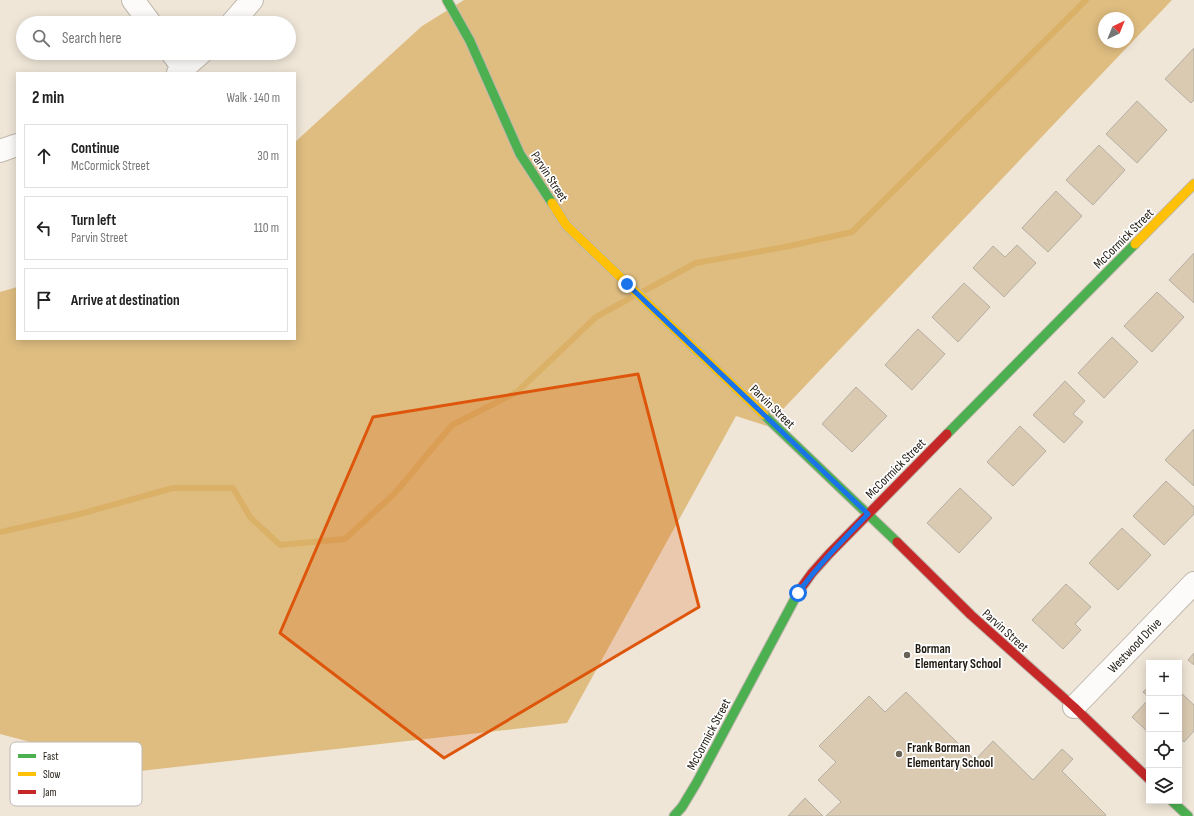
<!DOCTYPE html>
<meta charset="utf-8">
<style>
:root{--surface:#fff;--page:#f6f6f6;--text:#222;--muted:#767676;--line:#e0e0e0}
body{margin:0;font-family:"Sofia Sans Condensed",sans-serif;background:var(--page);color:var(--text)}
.controls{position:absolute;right:12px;bottom:12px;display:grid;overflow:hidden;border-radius:0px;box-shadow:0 2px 10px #0003}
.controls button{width:36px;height:36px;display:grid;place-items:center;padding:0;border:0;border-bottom:1px solid var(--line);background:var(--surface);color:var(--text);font:20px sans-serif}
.compass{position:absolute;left:1098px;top:12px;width:36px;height:36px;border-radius:50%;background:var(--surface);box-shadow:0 2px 10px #0003;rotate:43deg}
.stop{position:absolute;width:12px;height:12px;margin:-9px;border:3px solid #1a73e8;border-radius:50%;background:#fff}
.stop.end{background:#1a73e8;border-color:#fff;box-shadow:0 1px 4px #0008}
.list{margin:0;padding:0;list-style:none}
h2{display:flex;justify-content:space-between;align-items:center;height:52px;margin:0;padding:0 16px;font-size:17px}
h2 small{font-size:13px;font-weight:400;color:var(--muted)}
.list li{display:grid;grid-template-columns:26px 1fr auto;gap:12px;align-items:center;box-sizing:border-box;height:64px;margin:0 8px 8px;padding:0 8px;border:1px solid var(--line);border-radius:0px}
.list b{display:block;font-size:15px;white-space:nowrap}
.list p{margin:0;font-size:13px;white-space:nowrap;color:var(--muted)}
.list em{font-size:13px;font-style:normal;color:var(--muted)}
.icon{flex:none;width:22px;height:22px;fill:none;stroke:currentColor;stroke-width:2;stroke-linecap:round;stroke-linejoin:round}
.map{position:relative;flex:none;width:1194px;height:816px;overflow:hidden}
.search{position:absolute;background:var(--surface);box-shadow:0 2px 10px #0003;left:16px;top:16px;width:280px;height:44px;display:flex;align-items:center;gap:10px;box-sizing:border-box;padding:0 14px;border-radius:22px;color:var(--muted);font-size:15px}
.panel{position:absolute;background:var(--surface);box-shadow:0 2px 10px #0003;left:16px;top:72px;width:280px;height:268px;border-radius:0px}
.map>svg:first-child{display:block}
.forest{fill:#dfbd81;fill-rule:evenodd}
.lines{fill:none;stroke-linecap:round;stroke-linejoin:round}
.stream{stroke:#dbb168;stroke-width:6}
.building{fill:#dacab2;stroke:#b5aea3}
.street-casing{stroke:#bfb7ad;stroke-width:24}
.fast-casing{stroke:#bfb7ad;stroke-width:11}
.slow-casing{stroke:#bfb7ad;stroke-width:11}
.jam-casing{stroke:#bfb7ad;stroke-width:11}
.street{stroke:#fdfbf9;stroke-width:22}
.fast{stroke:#4caf50;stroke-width:9}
.slow{stroke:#ffc107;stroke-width:9}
.jam{stroke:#c62828;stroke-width:9}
.route{stroke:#1a73e8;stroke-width:5}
.marked{fill:#de560c;fill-opacity:0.2;stroke:#de560c;stroke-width:3;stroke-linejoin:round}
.poi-dot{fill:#686156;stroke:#fff;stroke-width:1.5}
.labels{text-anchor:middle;stroke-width:3.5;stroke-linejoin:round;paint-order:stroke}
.street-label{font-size:13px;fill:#1f1910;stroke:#fff}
.poi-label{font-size:13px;font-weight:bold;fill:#1f1910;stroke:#fff;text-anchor:start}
.key{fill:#fff;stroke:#bcbab7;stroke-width:1}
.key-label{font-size:11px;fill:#1f1910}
</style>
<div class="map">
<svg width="1194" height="816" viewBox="0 0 1194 816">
<rect width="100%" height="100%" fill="#efe6d8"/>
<path class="forest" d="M464,0h708l-405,426 -31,-10 -169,307 -427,48 -140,-37v-442l17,-5v52h278v-197l127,-116zM1104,18h24v24h-24z"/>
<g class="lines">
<path class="stream" d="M642,292l54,-29 94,-17 62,-14 234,-232
M0,532l76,-17 97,-27h60l17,29 30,28 65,-6 49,-45 58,-69 65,-33 79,-75 38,-21"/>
</g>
<path class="building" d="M1194,48v52l-3,3 -26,-24z
M1137,101l30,29 -30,33 -31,-29z
M1099,145l26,25 -32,35 -27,-25z
M1056,191l26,25 -34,36 -26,-24z
M1017,245l19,18 -32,34 -31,-29 20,-22 12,11z
M1194,253v50l-25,-23z
M964,283l26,24 -32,35 -26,-25z
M1157,292l27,25 -32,35 -28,-26z
M918,329l27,25 -33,36 -27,-25z
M1112,337l26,25 -34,36 -26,-25z
M1065,381l20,20 -12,13 10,8 -19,21 -31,-28z
M856,387l31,29 -35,36 -30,-28z
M1020,426l26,25 -33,35 -26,-24z
M1194,429v57l-29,-26z
M1166,481l28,26v7l-30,31 -31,-29z
M960,488l32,30 -33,35 -32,-30z
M1122,528l29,27 -33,35 -29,-27z
M1066,584l25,23 -16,17 6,6 -18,19 -31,-29z
M1194,653v12l-6,-5z
M1149,686v11l-6,-5z
M1179,691l15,14v26l-10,11 -5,-5z
M906,692l69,68 18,-19 40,39 29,-31 11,10 -11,12 44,44 -1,1h-279l15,-14 -23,-22 18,-18 -17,-16 50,-50 16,16z
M1149,699v34l-17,-16z
M805,798l18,18h-35z"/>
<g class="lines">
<g class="street-casing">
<path id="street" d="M133,0l17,23
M232,23l20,-23
M172,53l12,16
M178,73l23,-20
M0,151l17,-6
M1074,707l120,-124"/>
</g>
<g class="fast-casing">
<path id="fast" d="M447,0l23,41 50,113 32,49
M764,415l133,127
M947,434l188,-190
M1172,801l16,15
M674,816l8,-9 15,-25 102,-191"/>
</g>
<g class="slow-casing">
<path id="slow" d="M552,203l14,22 198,190
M1135,244l59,-60"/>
</g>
<g class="jam-casing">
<path id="jam" d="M897,542l74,73 103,92 75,72
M799,591l13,-18 17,-19 118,-120"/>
</g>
<use href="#street" class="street"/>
<use href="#fast" class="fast"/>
<use href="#slow" class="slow"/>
<use href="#jam" class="jam"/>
</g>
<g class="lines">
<path class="route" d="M627,284l241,230c-25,26 -49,50 -70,79"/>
</g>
<path class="marked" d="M638,374l61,233 -255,151 -164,-125 93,-216z"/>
<g class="poi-dot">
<circle cx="907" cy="655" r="4"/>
<circle cx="899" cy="754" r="4"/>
</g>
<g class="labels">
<g class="street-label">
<text transform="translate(550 176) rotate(57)" y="5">Parvin Street</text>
<text transform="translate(1123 238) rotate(-45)" y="5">McCormick Street</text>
<text transform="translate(773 406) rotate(44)" y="5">Parvin Street</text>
<text transform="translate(895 468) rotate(-45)" y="5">McCormick Street</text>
<text transform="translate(1006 630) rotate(42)" y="5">Parvin Street</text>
<text transform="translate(1134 645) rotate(-46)" y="5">Westwood Drive</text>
<text transform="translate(708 734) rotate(-62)" y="5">McCormick Street</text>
</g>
<g class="poi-label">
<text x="915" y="653">Borman<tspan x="915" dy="15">Elementary School</tspan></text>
<text x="907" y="752">Frank Borman<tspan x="907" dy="15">Elementary School</tspan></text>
</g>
</g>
<rect x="10" y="742" width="132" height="64" rx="6" class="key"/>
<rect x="18" y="754" width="18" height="4" fill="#4caf50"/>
<rect x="18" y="772" width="18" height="4" fill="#ffc107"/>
<rect x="18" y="790" width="18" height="4" fill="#c62828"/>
<g class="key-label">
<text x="43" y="760">Fast</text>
<text x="43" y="778">Slow</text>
<text x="43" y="796">Jam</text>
</g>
</svg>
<div class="controls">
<button>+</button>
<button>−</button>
<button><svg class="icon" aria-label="locate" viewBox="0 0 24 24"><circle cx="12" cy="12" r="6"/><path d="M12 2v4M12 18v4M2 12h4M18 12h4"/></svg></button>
<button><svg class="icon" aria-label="layers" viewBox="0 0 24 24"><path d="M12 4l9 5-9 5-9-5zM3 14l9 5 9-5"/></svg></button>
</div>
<svg class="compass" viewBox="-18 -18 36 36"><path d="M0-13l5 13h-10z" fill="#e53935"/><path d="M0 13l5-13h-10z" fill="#767676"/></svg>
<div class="stop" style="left:798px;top:593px"></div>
<div class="stop end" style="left:627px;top:284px"></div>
<div class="search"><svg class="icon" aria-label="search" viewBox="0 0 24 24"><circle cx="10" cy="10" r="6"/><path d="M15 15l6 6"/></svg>Search here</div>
<section class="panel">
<h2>2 min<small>Walk · 140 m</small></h2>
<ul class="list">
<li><svg class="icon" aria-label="ahead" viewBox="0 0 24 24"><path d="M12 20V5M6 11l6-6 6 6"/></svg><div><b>Continue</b><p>McCormick Street</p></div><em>30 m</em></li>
<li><svg class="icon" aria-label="left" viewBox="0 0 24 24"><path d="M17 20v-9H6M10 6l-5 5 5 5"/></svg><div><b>Turn left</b><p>Parvin Street</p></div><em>110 m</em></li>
<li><svg class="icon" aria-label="arrive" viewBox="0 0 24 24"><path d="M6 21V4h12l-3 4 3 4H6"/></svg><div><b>Arrive at destination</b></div></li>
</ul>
</section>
</div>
